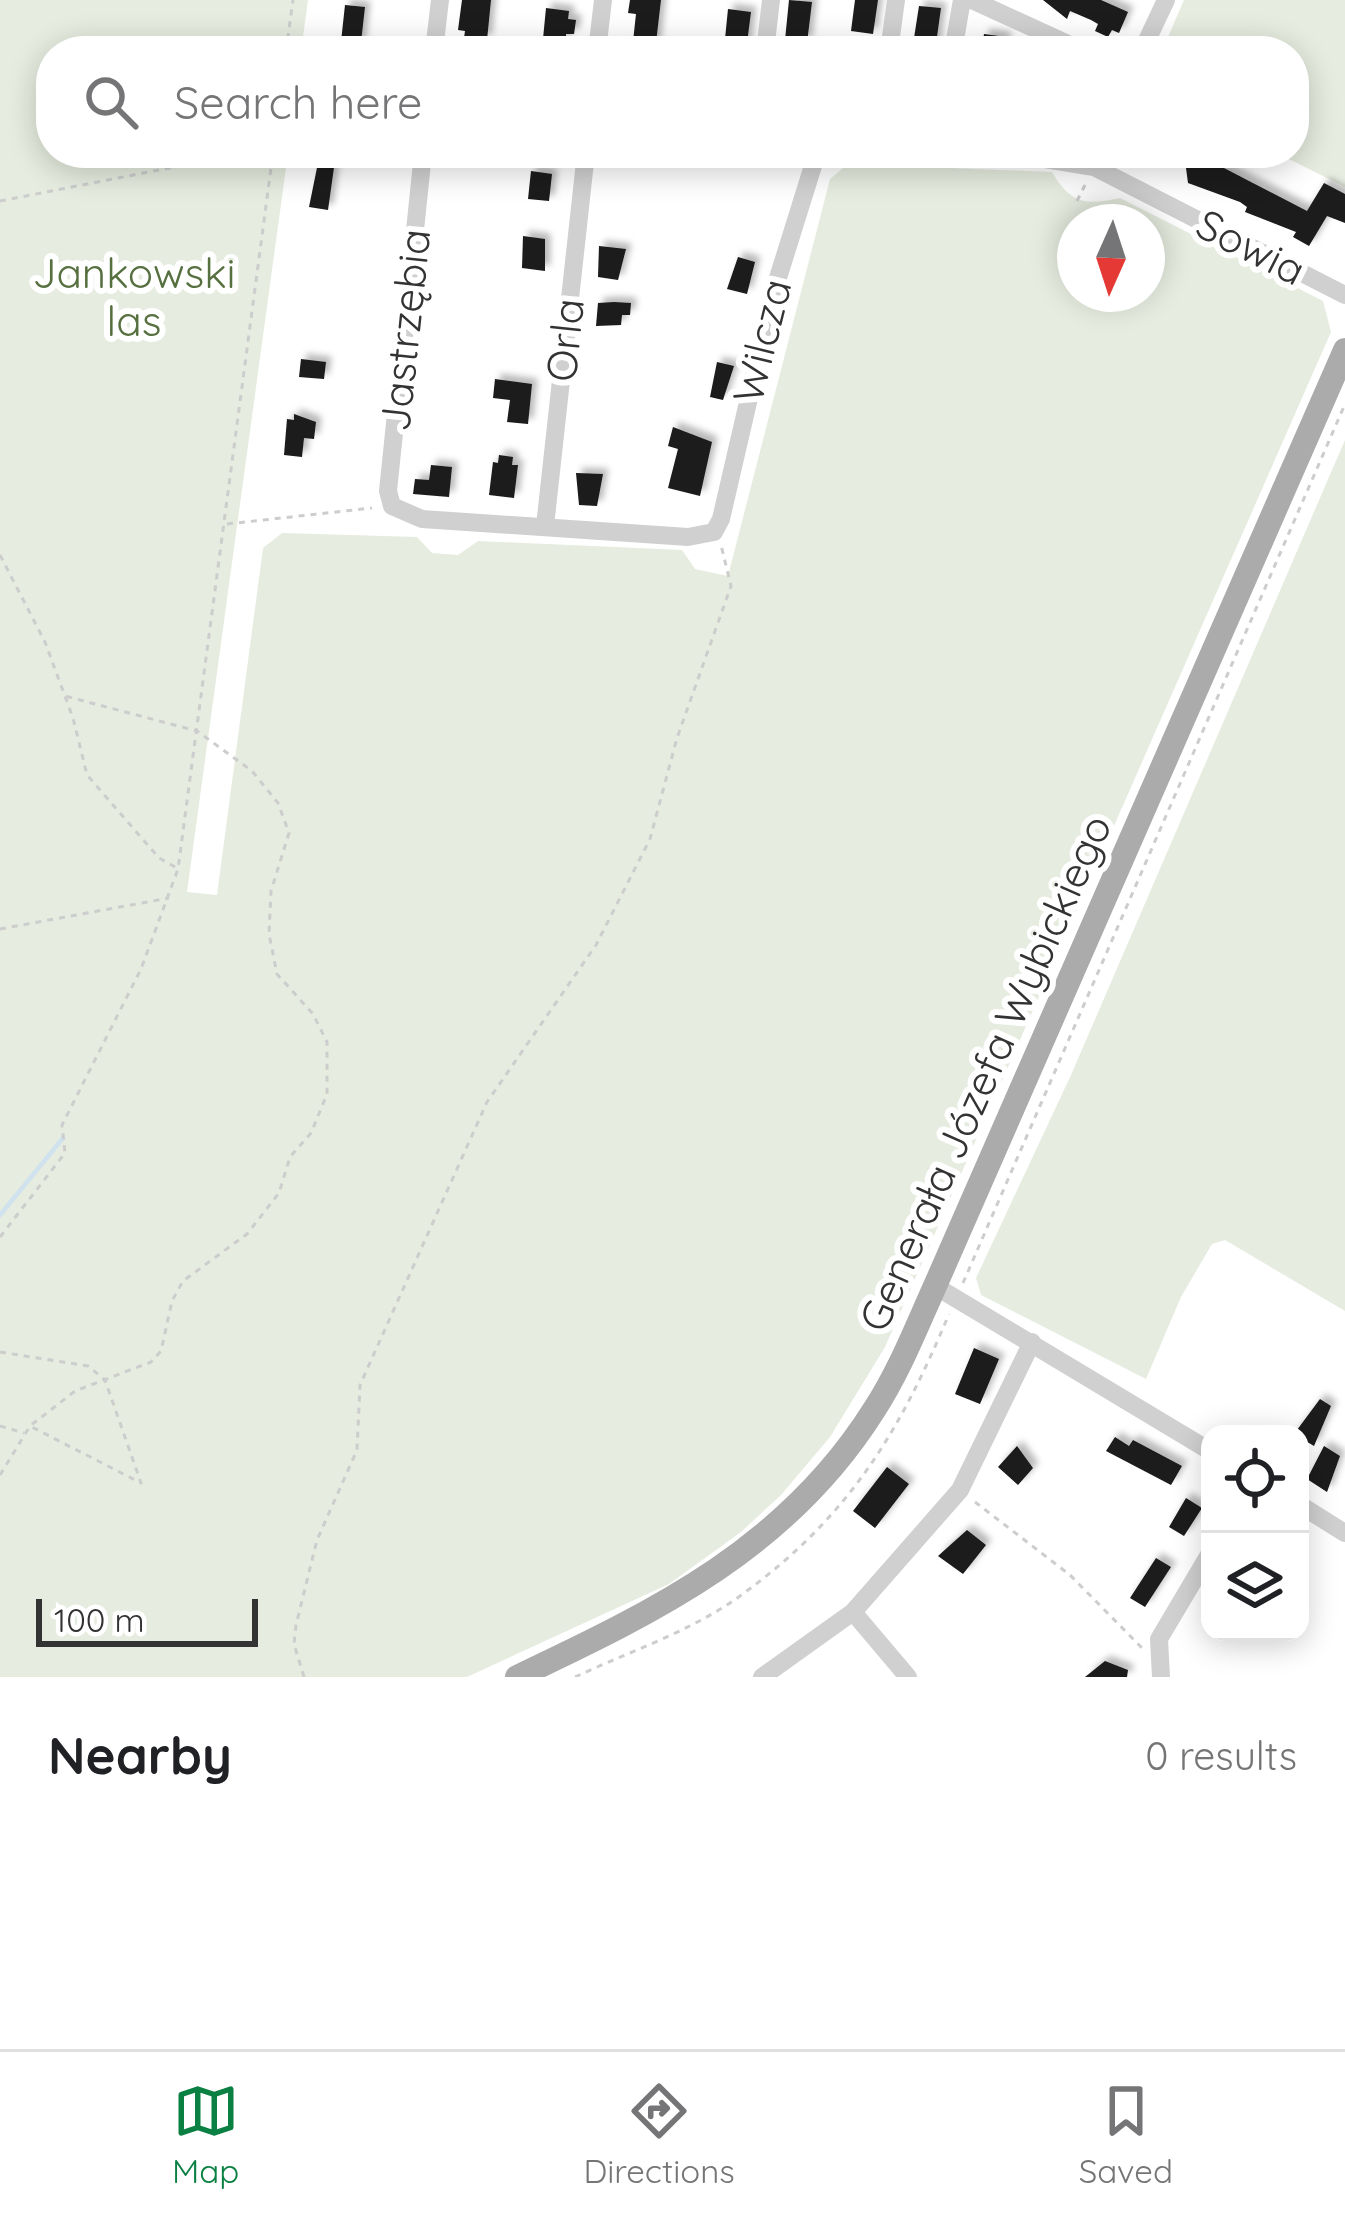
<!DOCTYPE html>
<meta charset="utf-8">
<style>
:root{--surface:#fff;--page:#f6f6f6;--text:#202124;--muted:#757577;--line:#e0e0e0;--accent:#0b8043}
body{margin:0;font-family:Quicksand,sans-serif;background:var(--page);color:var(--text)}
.controls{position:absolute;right:36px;bottom:36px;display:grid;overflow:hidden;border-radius:24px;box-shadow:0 6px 30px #0003}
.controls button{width:108px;height:108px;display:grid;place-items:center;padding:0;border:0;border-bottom:3px solid var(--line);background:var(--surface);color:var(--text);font:60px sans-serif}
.compass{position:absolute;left:1057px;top:204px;width:108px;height:108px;border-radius:50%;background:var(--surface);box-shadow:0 6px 30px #0003;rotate:183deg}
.scale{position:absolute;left:36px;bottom:30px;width:222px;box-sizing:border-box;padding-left:12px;border:6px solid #333;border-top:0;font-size:33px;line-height:42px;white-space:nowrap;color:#333;-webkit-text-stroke:9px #fff;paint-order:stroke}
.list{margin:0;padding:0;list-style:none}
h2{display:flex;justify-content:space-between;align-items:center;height:156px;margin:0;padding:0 48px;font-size:51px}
h2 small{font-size:39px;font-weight:400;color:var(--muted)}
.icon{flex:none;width:66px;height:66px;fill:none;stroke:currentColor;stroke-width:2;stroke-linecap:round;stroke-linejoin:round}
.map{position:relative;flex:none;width:1345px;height:1677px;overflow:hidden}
.search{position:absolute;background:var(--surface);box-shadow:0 6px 30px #0003;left:36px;right:36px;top:36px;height:132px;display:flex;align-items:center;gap:30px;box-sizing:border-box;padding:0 42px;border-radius:48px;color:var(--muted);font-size:45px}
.sheet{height:372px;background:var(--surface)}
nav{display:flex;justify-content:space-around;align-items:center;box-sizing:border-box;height:168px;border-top:3px solid var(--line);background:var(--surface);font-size:33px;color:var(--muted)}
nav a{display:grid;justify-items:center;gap:6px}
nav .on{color:var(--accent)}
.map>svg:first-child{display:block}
.green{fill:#e6ecdf;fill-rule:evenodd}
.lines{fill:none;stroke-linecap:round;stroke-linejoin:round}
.stream{stroke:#cfe2ee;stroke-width:4.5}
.building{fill:#1a1a1a;filter:url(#shadow)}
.path{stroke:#cdcdcd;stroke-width:3;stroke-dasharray:6 6;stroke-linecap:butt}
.minor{stroke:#d0d0d0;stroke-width:18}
.major{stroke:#ababab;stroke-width:24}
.labels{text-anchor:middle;stroke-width:12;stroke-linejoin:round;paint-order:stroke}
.street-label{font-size:42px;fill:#333;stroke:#fff}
.park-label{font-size:42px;fill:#56703f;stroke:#fff}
</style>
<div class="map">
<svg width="1345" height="1677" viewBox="0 0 1345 1677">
<defs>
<filter id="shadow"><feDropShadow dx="5.5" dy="-5.5" stdDeviation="3" flood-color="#0004"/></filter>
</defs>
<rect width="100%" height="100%" fill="#fff"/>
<path class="green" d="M0,0h308l-7,51h-250v102h237l-101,739 30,3 46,-347 19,-15 135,4 15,16 26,2 20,-14 204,9 13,19 33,7 102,-397 18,-15 204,8c18,31 33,34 68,26l203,103 8,31 -446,1015 -55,90 -49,58 -40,37 -72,52 -202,93h-467zM1075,222h72v72h-72z
M1184,0h161v187l-68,-34h17v-102h-132z
M1345,440v871l-120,-71 -13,4 -31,53 -35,82 -165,-84 -5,-17 95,-203z"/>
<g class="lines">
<path class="stream" d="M0,1215l63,-77"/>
</g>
<path class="building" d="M462,0h29l-4,40 -23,-2 1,-7 -7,-1z
M630,0h31l-6,51h-23l4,-37 -8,-1z
M789,0l23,2 -5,41 -22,-3z
M855,0h23l-5,34 -22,-3z
M1043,0h58l27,12 -9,21 -7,-3 -4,7 -13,-6 3,-7 -7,-4 -21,-9 -3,8z
M345,5l20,2 -5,44h-20z
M919,6l22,2 -6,43h-23z
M546,8l23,3 -1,8 8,1 -2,14h-8v8l-23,-3z
M728,9l23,3 -5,39 -22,-2z
M984,34l22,3 -2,14h-23z
M320,153h16l-8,57 -19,-3z
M1159,153h36l112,58 17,-28 21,11v29l-18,-7 -18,30 -16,-9 3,-5 -51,-20 2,-5 -7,-5 -52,-19 -2,-15z
M531,171l21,3 -3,27 -21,-2z
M523,236l22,3v32l-23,-3z
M599,246l27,3 -8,31 -20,-3z
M738,257l17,5 -8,32 -20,-5z
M614,302l17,1 -1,12h-8l-1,10 -25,1 2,-23z
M301,359l25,3 -2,17 -25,-2z
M717,362l17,4 -11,34 -13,-3z
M495,379l37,5 -4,40 -21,-2 3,-22 -17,-2z
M294,414l22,8 -2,17 -10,-1 -2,19 -18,-2 3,-36 7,1z
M673,427l39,15 -12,54 -32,-8 10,-39 -10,-3z
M499,455l14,2 -1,8h6l-4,33 -25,-3 4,-33 5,1z
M431,465l21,2 -3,30 -36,-3 2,-15 14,1z
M576,473l27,1 -6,32 -18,-1z
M974,1348l25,11 -19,45 -25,-10z
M1320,1399l11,7 -17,40 -20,-12z
M1115,1437l14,9 4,-6 49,26 -11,19 -65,-34z
M1017,1446l16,22 -15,17 -20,-18z
M1324,1446l16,10 -13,36 -20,-13z
M887,1467l22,17 -34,44 -22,-17z
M1186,1498l16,10 -18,28 -15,-9z
M967,1530l19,15 -23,29 -25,-18z
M1156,1558l15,9 -26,40 -15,-9z
M1105,1661l23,9 -1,7h-42z"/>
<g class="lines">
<path class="path" d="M286,51l7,-51
M0,201l246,-48
M1077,201l8,-16
M227,524l145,-16
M0,555l45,87 28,76 14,57 72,83 18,10
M0,929l169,-31
M0,1237l65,-84 -3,-28 79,-156 37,-100 95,-716
M963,1283l382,-879
M0,1352l88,14 17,14 36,103 -111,-57
M0,1426l24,7
M0,1475l30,-49 45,-35 76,-29 10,-11 11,-50 11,-20 64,-47 32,-41 11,-36 21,-24 16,-39v-52l-14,-28 -36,-40 -8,-40 2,-43 18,-58 -11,-30 -26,-32 -55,-40 -132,-35
M975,1502l95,73 74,75
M304,1677l-10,-33 2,-19 21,-85 40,-90 3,-65 127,-283 109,-157 54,-106 27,-101 54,-152 -10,-41
M575,1677c53,-25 117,-46 165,-81 108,-78 159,-162 209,-282"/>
<path class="minor" d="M972,0l111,51
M434,51l6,-51
M597,51l6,-51
M765,51l6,-51
M889,51l7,-51
M953,51l9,-51
M1142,51l24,-51
M423,153l-35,338 4,15 30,13 266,18 26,-5 7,-13 52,-225 44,-141
M897,153l142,5 55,9 251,128
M545,526l41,-373
M935,1286l275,165
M1300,1505l45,28
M853,1612l55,65
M762,1677l91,-65 107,-122 72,-148
M1161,1677l-2,-38 51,-86"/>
<path class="major" d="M517,1677c141,-67 270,-129 357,-267 25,-38 42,-82 61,-124l410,-936"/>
</g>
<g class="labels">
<g class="street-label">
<text transform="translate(1251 247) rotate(27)" y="15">Sowia</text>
<text transform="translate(405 330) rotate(-84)" y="15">Jastrzębia</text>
<text transform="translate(565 340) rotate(-84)" y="15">Orla</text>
<text transform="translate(762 341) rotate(-76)" y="15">Wilcza</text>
<text transform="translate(985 1073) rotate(-66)" y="15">Generała Józefa Wybickiego</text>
</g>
<g class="park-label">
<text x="134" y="288">Jankowski<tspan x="134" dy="48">las</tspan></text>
</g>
</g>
</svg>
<div class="controls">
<button><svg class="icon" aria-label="locate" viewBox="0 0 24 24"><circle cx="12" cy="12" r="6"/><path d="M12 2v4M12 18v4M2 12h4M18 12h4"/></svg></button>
<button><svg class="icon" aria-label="layers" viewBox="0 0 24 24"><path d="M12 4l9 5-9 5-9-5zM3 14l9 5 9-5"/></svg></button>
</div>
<svg class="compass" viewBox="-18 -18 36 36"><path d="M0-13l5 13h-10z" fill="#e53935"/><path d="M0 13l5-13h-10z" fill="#757577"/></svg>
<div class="scale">100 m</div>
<div class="search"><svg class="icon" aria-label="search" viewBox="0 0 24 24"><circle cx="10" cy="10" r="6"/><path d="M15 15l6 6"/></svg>Search here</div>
</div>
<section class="sheet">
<h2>Nearby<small>0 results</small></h2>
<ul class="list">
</ul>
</section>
<nav>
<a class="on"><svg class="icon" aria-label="map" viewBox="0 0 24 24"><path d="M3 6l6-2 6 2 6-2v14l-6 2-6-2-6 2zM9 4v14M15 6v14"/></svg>Map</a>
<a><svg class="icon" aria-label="directions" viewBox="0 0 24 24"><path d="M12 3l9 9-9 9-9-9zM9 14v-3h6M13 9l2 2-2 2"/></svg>Directions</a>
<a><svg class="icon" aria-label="saved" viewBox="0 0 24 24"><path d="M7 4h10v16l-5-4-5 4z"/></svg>Saved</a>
</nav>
